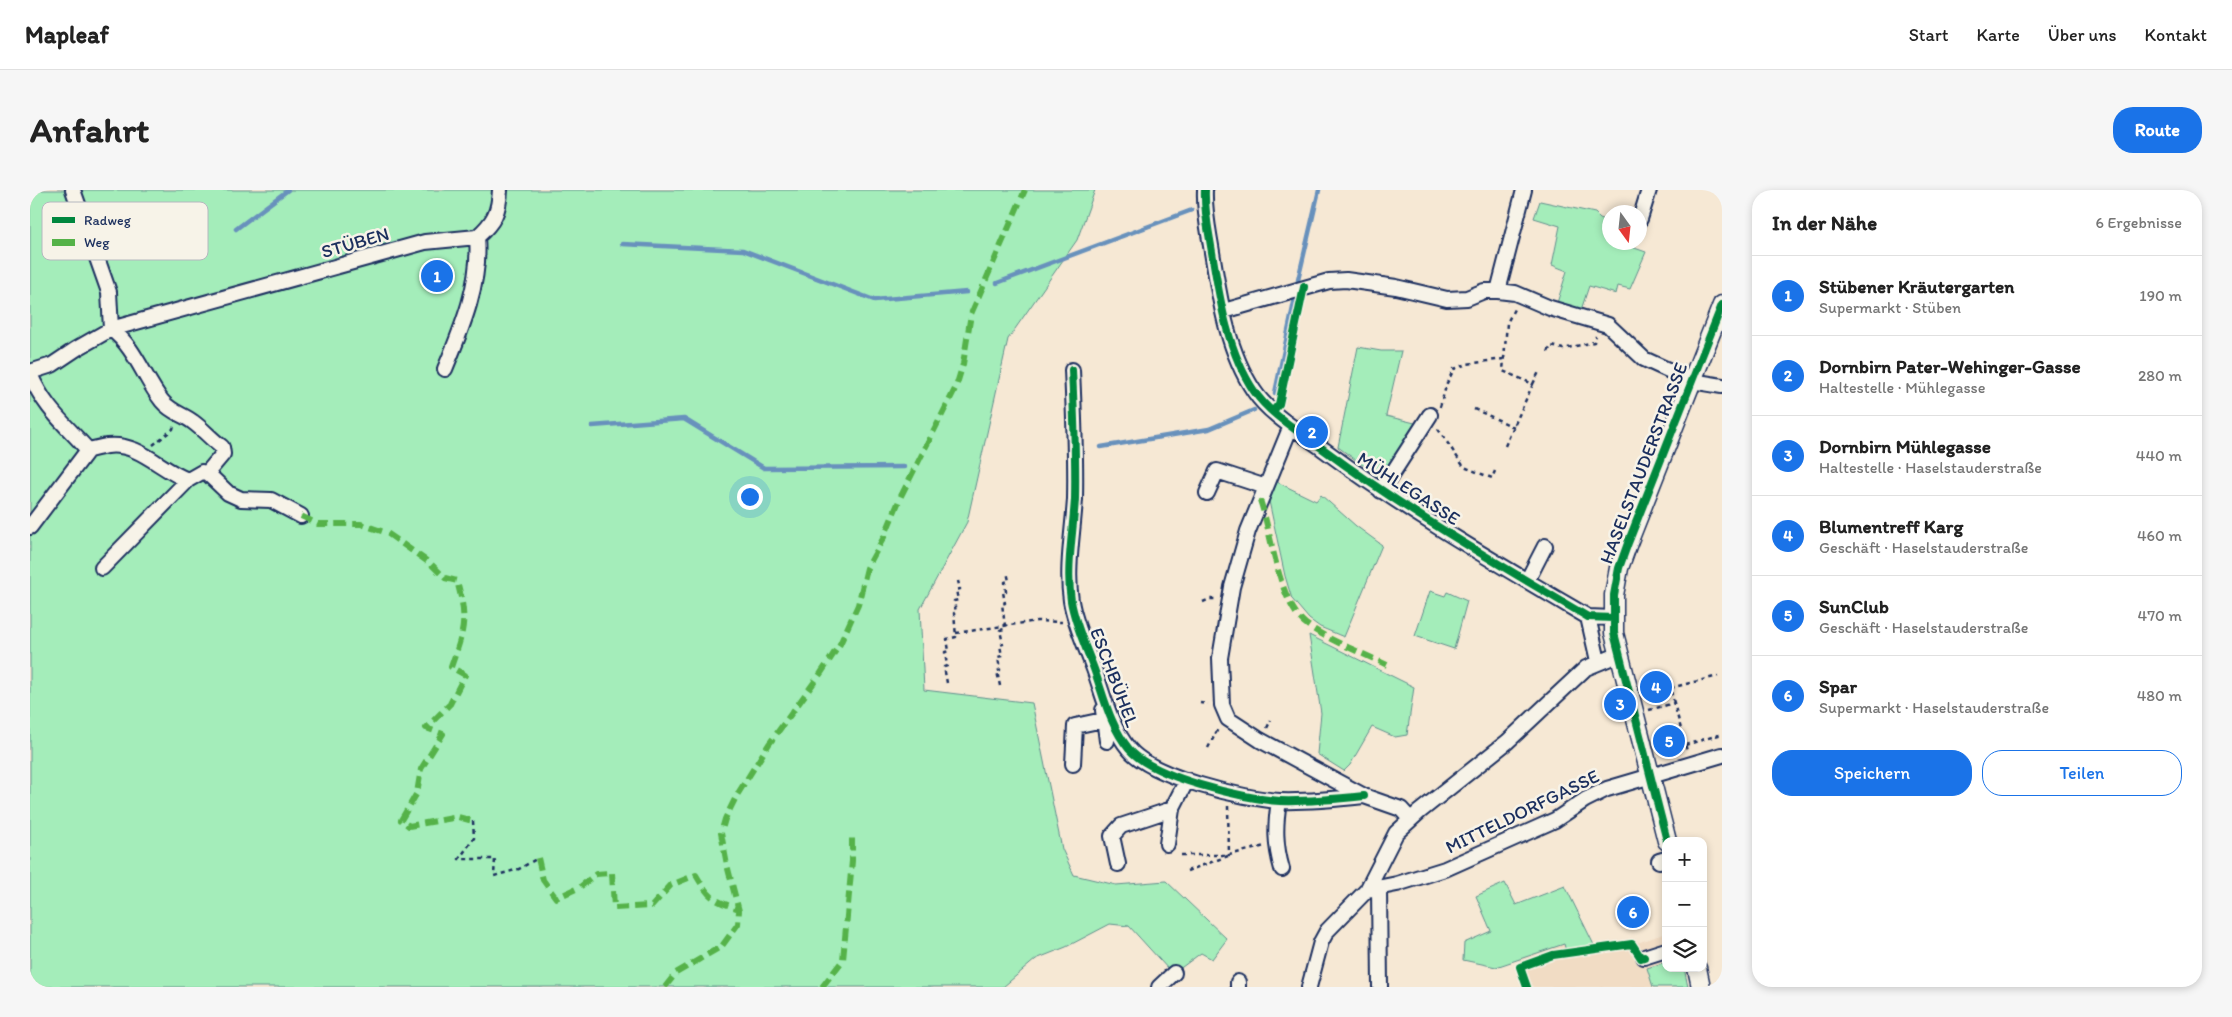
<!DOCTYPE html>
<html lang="de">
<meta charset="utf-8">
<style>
:root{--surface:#fff;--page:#f6f6f6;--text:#222;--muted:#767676;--line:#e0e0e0;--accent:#1a73e8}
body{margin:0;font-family:Itim,sans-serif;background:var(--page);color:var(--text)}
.controls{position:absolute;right:15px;bottom:15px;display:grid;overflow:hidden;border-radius:10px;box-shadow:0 2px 8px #0003}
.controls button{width:45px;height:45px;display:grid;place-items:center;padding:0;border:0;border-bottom:1px solid var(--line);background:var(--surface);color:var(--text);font:25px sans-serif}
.compass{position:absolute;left:1572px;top:15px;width:45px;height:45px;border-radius:50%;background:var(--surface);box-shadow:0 2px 8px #0003;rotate:165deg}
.you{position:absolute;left:719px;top:306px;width:18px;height:18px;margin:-12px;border:4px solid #fff;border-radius:50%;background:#1a73e8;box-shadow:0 0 0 8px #1a73e833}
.badge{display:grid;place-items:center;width:32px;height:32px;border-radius:50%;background:var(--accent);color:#fff;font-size:16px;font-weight:700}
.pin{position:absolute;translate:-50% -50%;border:2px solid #fff;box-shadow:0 1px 5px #0006}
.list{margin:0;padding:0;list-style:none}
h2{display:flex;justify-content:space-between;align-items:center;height:65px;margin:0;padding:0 20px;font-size:21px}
h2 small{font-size:16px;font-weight:400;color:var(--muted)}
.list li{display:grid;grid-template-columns:32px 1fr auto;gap:15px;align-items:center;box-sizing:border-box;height:80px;padding:0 20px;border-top:1px solid var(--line)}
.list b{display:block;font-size:19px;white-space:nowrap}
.list p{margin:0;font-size:16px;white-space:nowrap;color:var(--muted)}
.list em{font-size:16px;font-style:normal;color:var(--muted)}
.actions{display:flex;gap:10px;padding:15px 20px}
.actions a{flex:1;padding:11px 0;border:1px solid var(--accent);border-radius:20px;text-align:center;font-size:18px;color:var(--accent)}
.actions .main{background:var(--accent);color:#fff}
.icon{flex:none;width:28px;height:28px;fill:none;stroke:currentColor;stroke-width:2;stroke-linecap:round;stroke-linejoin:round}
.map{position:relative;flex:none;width:1692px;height:797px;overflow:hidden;border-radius:20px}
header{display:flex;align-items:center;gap:30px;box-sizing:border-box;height:70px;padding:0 25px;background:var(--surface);border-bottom:1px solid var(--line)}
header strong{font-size:24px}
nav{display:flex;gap:28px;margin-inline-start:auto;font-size:18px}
.intro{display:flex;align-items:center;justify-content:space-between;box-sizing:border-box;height:120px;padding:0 30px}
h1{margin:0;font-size:35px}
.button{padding:12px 22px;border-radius:20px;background:var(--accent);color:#fff;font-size:18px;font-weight:700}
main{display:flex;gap:30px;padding:0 30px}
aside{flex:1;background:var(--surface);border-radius:20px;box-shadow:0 2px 8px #0003}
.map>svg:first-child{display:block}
.built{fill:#f1dcc4}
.green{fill:#a4edba;stroke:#608e8c}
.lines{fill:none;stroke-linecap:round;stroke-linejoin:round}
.stream{stroke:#6891bc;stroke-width:4.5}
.minor-casing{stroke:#1b2f5e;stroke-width:18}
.major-casing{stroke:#1b2f5e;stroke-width:21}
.path{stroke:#1b2f5e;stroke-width:2.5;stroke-dasharray:4 4;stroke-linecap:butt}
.minor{stroke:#f7f3e8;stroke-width:14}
.major{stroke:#f7f3e8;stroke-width:18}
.quiet{stroke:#55b248;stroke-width:6;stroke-dasharray:12 6;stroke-linecap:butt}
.cycleway-casing{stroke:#f7f3e8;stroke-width:11}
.cycleway{stroke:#00873e;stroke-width:8}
.labels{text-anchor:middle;stroke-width:5;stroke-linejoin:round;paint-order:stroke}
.street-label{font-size:19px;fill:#1b2f5e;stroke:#f7f3e8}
.key{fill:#f7f3e8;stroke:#b5b8bf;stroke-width:1}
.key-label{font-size:14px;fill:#1b2f5e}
</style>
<header>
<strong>Mapleaf</strong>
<nav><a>Start</a><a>Karte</a><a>Über uns</a><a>Kontakt</a></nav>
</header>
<div class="intro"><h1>Anfahrt</h1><a class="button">Route</a></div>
<main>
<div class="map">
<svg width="1692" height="797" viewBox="0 0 1692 797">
<rect width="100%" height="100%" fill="#f6e8d4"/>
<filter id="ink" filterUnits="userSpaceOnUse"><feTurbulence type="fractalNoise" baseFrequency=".02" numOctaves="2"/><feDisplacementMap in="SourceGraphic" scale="10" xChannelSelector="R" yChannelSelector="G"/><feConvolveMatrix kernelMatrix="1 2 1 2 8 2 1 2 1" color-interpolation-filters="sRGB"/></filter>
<g filter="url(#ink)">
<path class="built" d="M1636,743v29l-19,6 6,19h-126l-8,-27 69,-25 7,12 39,-6 6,1z"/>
<path class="green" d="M0,0h1065l-18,50 -69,99 -41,183 -47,87 4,81 108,13 30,146 12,26 42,10 50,-4 61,58 -15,20 -11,-6 -23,17h-9l-40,-44 -19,-2 -44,23 -30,12 -33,28h-973z
M1510,11l55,12 5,5 9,3 1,21 16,1v2l20,7 -16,37 -12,-3 -2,8 -27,-8 -8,24 -24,-7 10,-32 -15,-6 8,-39 -26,-8z
M1328,157l23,4h20l-15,65 33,8 -37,55 -44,-32z
M1247,292l39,19 5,-6 35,31 26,19 -38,92 -24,-10 -11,-8 -17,-20 -7,-23 -16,-75z
M1400,401l15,5 2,-4 20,9 -13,48 -39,-13z
M1279,445l105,52 -7,48 -12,2 -23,-10 -22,38 -6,6 -27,-17 4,-41z
M1475,693l11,22 49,-19 30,61 -29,4 -2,-7 -68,23 -33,-7 1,-17 27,-12 -15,-35z
M1636,772v6h18l4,19h-35l-6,-19z"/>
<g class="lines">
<path class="stream" d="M206,39l52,-39
M592,54l121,6 131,50 93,-8
M1268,90l21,-90
M967,93l195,-73
M1245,203l20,-95
M562,236l92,-7 80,49 140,-1
M1071,257l108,-18 45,-19"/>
<g class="minor-casing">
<path id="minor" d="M43,0l36,102 2,37
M1175,0c-1,19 3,38 6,56 8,48 15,103 43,145 16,24 46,41 69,58 85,63 175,115 265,168l25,1
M1610,29l9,-29
M447,47c17,-15 22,-25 23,-47
M1468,101l26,-101
M1194,121l105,-30 17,-1 50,7 51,12 20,-1 17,-7h14l17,2 35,15 58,17 36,34 48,22 30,5
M81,139c24,18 33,49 51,72 10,12 21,13 31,21 11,8 19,18 29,25l1,7 -16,19
M415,179c17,-41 36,-86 32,-132
M1042,180c2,43 4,86 3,129 -2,34 -9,69 -4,102 4,24 15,46 23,68 10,28 16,57 35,80 23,28 115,50 151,52 28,1 56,-2 84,-5
M0,182l22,-7 24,-16 35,-20 314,-87 52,-5
M0,184c15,35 34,49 58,76
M1261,236l-43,105 -16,56 -12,71 2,47 6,14 32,21 104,56 37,13 9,10
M1351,301l49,-76
M1177,303l10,-22 49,16
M0,337l58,-77c6,-1 12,-3 19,-4 32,-4 53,24 81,34l14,-8 5,1 21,20 13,6 30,1 30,16
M72,378l86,-88
M1497,391l18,-35
M1558,427l10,44
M1073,520l4,31
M1043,574l2,-38 28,-6
M1249,611c-4,25 -4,44 3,68
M1137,654l5,-35 15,-29
M1629,671l7,-2
M1088,674l-6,-28 9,-10 51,-17
M1349,697l1,100
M1337,700l30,-6 48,-15 110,-49 30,-20 22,-11 115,-34
M1614,767l22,-7
M1208,792v5
M1129,797l15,-14
M1279,797l12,-45 6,-11 40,-41 29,-57 23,-21 88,-70 79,-74 34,-14"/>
</g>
<g class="major-casing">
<path id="major" d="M1637,651l-53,-208v-38l5,-27 9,-25 94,-238
M1667,778l4,19"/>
</g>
<path class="path" d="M1518,162l3,-6 12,3 31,-7 2,-6
M1503,194l6,-12
M1410,217l7,-24 7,-14 13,-5 36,-5
M1444,219l40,18
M1408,239l26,38 28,11 3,-7
M123,255l20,-16 1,-4
M1475,256l28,-62 -30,-13 4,-48 8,-16
M1173,412l7,-3h8
M926,443l81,-12 25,1
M917,493l-3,-16 3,-1 -2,-14 4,-1 -2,-12 9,-2 -2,-24 2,-1 -2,-11 4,-1 -2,-10 4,-1 -2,-8
M970,496l-3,-15 3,-1 -2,-13 4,-1 -2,-11 3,-1 -3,-14 5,-1v-3l-3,-22 3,-1 -2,-11h3l-1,-10 4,-1 -2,-9
M1170,513l8,1
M1644,513l-4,-15 48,-12
M1619,520l25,-7 8,30
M1237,538l4,-8
M1653,548l4,13
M1655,555l37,-11
M1178,558l11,-21
M1198,616l1,49 36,-9
M443,631l1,17 -15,21h36l-1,17 25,-7 19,-11
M1151,665h48
M1157,681l41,-15"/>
<use href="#minor" class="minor"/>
<use href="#major" class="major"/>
<path class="quiet" d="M1230,310c12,34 18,102 46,124 21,16 57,29 81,41
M271,326l17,8h43l26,9 44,31 14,14 12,3c11,40 7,49 -6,86l14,8 -15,29 -24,24 17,6 -22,35 -4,24 -16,27 8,6 49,-9 15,4
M508,668l5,22 13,18 24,-11 16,-13 16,-1 2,35 38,-2 19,-21 25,-10c14,24 17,25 43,34
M635,797l11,-14 46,-27 16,-22 1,-13 -12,-46 -6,-32 4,-14 12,-24 32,-51 52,-71 19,-29 18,-39 9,-37 17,-31 17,-41 55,-109 7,-23 8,-50 54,-124
M792,797l21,-27 9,-99v-26"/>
<g class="cycleway-casing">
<path id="cycleway" d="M1175,0c-1,19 3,38 6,56 8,48 15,103 43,145 16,24 46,41 69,58 85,63 175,115 265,168l25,1
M1042,180c2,43 4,86 3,129 -2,34 -9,69 -4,102 4,24 15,46 23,68 10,28 16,57 35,80 23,28 115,50 151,52 28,1 56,-2 84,-5
M1243,221l6,-7 25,-117
M1637,651l-53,-208v-38l5,-27 9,-25 94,-238
M1497,797l-7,-20 33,-12 79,-11 9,14 3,-1"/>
</g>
<use href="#cycleway" class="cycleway"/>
</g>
</g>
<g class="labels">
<g class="street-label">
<text transform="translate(325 52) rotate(-16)" y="7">STÜBEN</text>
<text transform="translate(1613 273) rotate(-69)" y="7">HASELSTAUDERSTRASSE</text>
<text transform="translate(1379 298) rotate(33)" y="7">MÜHLEGASSE</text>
<text transform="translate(1085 487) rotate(69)" y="7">ESCHBÜHEL</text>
<text transform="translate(1492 621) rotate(-26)" y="7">MITTELDORFGASSE</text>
</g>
</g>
<rect x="12" y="12" width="166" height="58" rx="8" class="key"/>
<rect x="22" y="27" width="23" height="6" fill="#00873e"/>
<rect x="22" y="49" width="23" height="7" fill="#55b248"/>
<g class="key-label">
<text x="54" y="35">Radweg</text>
<text x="54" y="57">Weg</text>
</g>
</svg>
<div class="controls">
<button>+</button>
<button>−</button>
<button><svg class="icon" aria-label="layers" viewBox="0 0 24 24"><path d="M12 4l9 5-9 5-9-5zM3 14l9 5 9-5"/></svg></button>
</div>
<svg class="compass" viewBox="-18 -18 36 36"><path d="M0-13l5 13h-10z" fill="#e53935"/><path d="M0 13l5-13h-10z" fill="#767676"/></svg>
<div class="you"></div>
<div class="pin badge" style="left:407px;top:86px">1</div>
<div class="pin badge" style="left:1282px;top:242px">2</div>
<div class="pin badge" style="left:1590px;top:514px">3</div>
<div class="pin badge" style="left:1626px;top:497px">4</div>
<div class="pin badge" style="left:1639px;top:551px">5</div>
<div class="pin badge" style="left:1603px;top:722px">6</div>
</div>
<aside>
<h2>In der Nähe<small>6 Ergebnisse</small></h2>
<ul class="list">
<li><span class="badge">1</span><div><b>Stübener Kräutergarten</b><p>Supermarkt · Stüben</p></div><em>190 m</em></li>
<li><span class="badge">2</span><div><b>Dornbirn Pater-Wehinger-Gasse</b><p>Haltestelle · Mühlegasse</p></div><em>280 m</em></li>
<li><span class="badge">3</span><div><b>Dornbirn Mühlegasse</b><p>Haltestelle · Haselstauderstraße</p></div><em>440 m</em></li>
<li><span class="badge">4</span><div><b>Blumentreff Karg</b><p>Geschäft · Haselstauderstraße</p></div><em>460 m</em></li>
<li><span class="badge">5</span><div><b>SunClub</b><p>Geschäft · Haselstauderstraße</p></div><em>470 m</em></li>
<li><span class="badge">6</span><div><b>Spar</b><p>Supermarkt · Haselstauderstraße</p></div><em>480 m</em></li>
</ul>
<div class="actions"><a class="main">Speichern</a><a>Teilen</a></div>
</aside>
</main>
